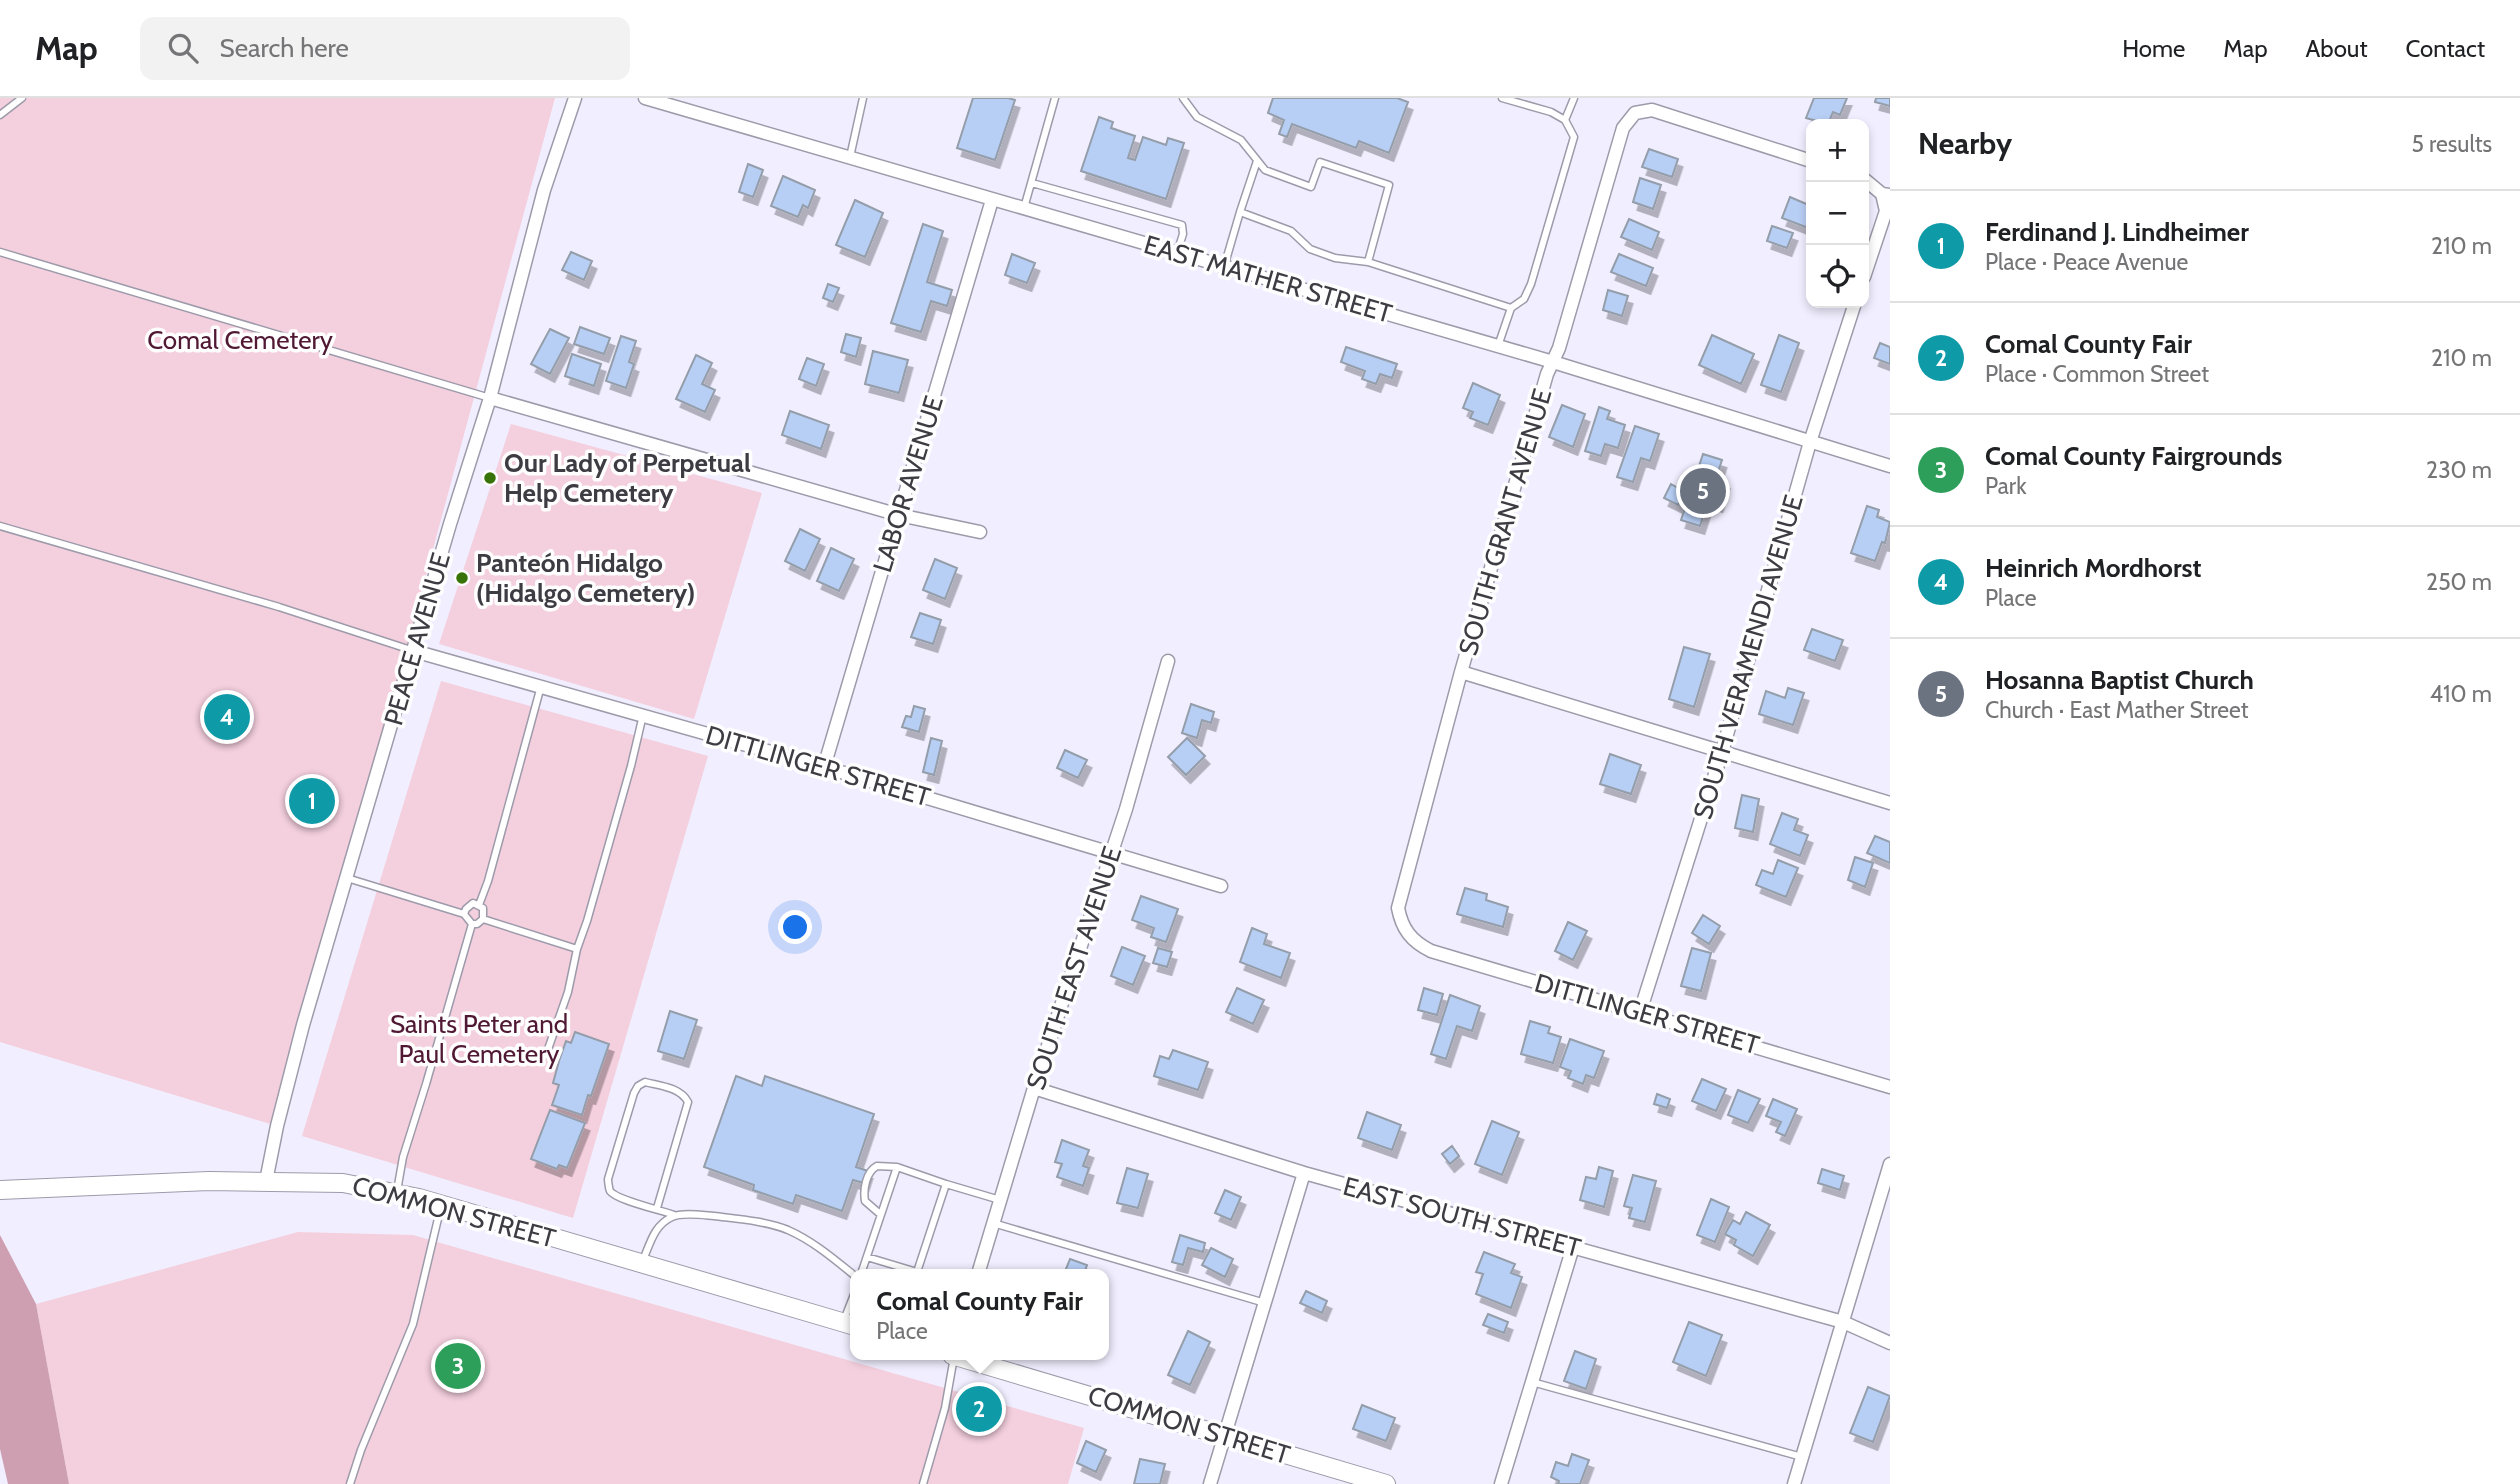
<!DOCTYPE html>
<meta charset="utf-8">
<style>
:root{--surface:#fff;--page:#f2f2f2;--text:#202124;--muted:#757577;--line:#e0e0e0;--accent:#387307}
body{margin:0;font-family:Cabin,sans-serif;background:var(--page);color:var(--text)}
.controls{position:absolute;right:21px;top:21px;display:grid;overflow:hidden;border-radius:14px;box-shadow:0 4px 10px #0003}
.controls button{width:63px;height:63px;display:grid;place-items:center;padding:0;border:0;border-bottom:2px solid var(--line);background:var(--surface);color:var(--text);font:35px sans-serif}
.you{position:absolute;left:796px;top:830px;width:24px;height:24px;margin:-18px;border:5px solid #fff;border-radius:50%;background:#1a73e8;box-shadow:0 0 0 10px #1a73e833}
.badge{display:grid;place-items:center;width:46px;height:46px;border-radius:50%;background:var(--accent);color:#fff;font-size:23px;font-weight:700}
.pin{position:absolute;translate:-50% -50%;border:4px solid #fff;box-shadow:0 2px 7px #0006}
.popup{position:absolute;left:850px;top:1171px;width:259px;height:91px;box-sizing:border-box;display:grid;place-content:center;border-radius:14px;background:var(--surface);filter:drop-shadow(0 2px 5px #0005);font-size:23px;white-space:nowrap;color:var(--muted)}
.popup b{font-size:26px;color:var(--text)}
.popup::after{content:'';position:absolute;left:50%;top:100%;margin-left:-14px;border:14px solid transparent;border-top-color:var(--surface)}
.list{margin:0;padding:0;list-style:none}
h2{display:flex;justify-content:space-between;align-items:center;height:91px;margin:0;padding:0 28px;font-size:30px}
h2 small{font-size:23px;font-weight:400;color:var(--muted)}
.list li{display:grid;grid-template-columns:46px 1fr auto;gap:21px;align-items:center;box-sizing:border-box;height:112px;padding:0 28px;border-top:2px solid var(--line)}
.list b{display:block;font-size:26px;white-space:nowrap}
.list p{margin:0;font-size:23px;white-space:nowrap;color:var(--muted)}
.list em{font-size:23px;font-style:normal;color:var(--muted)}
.icon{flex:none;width:38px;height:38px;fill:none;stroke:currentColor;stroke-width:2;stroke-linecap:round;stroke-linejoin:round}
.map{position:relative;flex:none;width:1890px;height:1386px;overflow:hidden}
header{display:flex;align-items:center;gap:42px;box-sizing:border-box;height:98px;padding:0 35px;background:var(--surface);border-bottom:2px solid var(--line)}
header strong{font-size:33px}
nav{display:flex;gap:38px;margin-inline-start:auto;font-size:24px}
.search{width:490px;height:63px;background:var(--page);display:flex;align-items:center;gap:18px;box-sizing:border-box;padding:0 24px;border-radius:14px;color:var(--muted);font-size:26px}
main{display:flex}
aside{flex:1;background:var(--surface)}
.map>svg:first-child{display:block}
.green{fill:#f4cfdd}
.forest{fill:#cd9fb1}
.building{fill:#b8cff5;stroke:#949daa;stroke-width:2;filter:url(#shadow)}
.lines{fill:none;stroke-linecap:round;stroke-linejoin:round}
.service-casing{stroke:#9d9baa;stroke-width:9}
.minor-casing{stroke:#9d9baa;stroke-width:15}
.secondary-casing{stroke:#9d9baa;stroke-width:20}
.service{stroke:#fff;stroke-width:6}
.minor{stroke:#fff;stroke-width:12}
.secondary{stroke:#fff;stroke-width:18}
.poi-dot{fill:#387307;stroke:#fefefe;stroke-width:2.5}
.labels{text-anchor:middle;stroke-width:7;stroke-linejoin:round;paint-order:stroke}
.street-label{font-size:26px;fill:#3d3c42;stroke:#fefefe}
.park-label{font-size:26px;fill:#501833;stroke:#fefefe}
.poi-label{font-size:26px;font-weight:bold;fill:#3d3c42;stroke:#fefefe;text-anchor:start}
</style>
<header>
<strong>Map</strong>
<div class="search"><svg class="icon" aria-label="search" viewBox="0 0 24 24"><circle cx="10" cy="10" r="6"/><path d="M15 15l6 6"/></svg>Search here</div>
<nav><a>Home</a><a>Map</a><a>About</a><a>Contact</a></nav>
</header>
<main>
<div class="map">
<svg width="1890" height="1386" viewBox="0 0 1890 1386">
<defs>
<filter id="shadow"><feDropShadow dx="4.5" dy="8" stdDeviation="0" flood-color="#0004"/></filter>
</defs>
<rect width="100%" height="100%" fill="#f1efff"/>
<path class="green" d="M0,0h555l-278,1028 -277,-84z
M511,326l251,69 -68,226 -255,-75z
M441,583l267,75 -135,462 -271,-82z
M298,1134l115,3 671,193 -16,56h-999l-33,-180z"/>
<path class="forest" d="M0,1137l36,69 33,180h-61l-8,-35z"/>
<path class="building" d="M973,0h35l7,2 -20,60 -38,-12z
M1273,0h124l11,4 -19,51 -30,-12 -3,7 -64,-24 -5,13 -8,-3 5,-14 -16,-7z
M1814,0h33l-7,17 -7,-3 -5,12 -22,-6z
M1876,0h14v8l-15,-4z
M1099,19l14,5 -2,6 24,8 -7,22 7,2 8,-23 23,8 2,-7 16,5 -18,56 -85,-28z
M1649,51l29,10 -6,18 -30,-10z
M748,66l15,6 -10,27 -14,-5z
M783,78l32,14 -7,18 -5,-3 -5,12 -27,-11z
M1640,80l21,7 -8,24 -20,-7z
M1790,99l21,9v23l-29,-11z
M855,102l28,13 -18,44 -29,-12z
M1629,121l30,13 -7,18 -31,-13z
M923,126l20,7 -16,51 25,8 -5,16 -16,-5 -10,31 -30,-9z
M1772,128l21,7 -6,15 -20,-7z
M571,154l21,9 -8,19 -22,-10z
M1012,156l23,9 -8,20 -22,-8z
M1619,156l34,14 -7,18 -35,-14z
M828,186l11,4 -6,14 -10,-4z
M1608,192l20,6 -6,20 -19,-6z
M580,229l30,11 -6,16 -30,-10z
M550,231l19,9 -19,36 -19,-10z
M846,236l15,4 -5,19 -15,-5z
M1712,237l42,19 -13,30 -42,-19z
M1779,237l20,8 -18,49 -20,-7z
M621,238l15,5 -7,21 5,2 -8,24 -20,-7z
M1880,245l10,4v17l-16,-6z
M1346,249l51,17 -5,14 -12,-4 -4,10 -14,-5 3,-8 -24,-9z
M873,253l35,9 -9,33 -34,-9z
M572,256l29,10 -7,22 -29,-10z
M696,257l16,8 -10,21 13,6 -10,22 -29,-13z
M807,260l17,6 -8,22 -17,-7z
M1473,285l27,12 -12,30 -18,-7 3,-6 -10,-4z
M1562,307l23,9 -12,33 -24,-10z
M1599,309l11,4 -3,8 18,6 -7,23 -13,-4 -4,12 -16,-5z
M790,313l39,14 -8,24 -39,-14z
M1635,328l24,8 -9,27 -9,-3 -8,24 -16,-5z
M1703,356l19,6 -6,18 9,3 -7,23 -10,-3 -8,25 -19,-6z
M1671,386l14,8 -7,13 -14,-7z
M1867,408l12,4 -2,7 13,5 -5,21 -3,-1 -7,19 -24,-8z
M800,431l20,10 -15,32 -20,-10z
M831,450l23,11 -15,32 -22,-10z
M935,461l22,9 -12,31 -22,-9z
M920,515l21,7 -8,24 -22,-7z
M1812,531l31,11 -8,21 -31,-11z
M1684,549l26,7 -16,53 -25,-8z
M1788,590l16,5 -11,32 -34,-11 7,-23 19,7z
M1191,606l23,8 -3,11 -9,-3 -5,18 -15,-5z
M914,608l11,3 -6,23 -17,-5 4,-11 5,1z
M931,640l11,3 -8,34 -11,-3z
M1187,640l18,18 -19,19 -18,-18z
M1065,652l22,10 -9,18 -21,-10z
M1610,656l31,11 -10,29 -31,-10z
M1742,697l17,4 -6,33 -18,-4z
M1782,715l16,6 -4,11 14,5 -8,21 -30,-12z
M1875,738l15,6v21l-23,-10z
M1855,759l18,6 -8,24 -17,-7z
M1778,762l20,8 -12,29 -30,-12 6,-15 11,4z
M1465,790l22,6 -1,6 22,7 -5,20 -46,-13z
M1141,798l37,13 -12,33 -15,-5 3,-9 -22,-8z
M1703,817l17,11 -11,18 -17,-11z
M1568,824l19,9 -14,29 -18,-9z
M1252,830l15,6 -3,10 26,9 -9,25 -41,-16z
M1122,849l23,9 -12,29 -22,-9z
M1158,850l14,4 -5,15 -14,-4z
M1692,850l19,5 -10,38 -20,-5z
M1237,890l27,12 -11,24 -27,-12z
M1424,890l19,6 -6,21 -19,-5z
M1450,897l30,11 -8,25 -15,-5 -11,33 -15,-5z
M670,913l27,9 -13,39 -26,-8z
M1530,923l20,6 -2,6 13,4 -8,26 -32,-9z
M575,934l34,12 -18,52 -3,-1 -6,20 -30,-10 7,-20 -6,-2 6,-22 7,-20 5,2z
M1570,941l34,12 -10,27 -8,-3 -3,9 -15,-6 3,-7 -11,-4z
M1173,952l35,12 -10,28 -44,-14 6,-20 9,3z
M736,978l26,10 3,-10 109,38 -18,53 12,4 -4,12 -11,-3 -11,31 -46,-16 -3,9 -40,-14 1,-5 -50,-18z
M1702,981l24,10 -10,22 -24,-10z
M1738,992l22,9 -12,24 -20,-8z
M1657,996l13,5 -3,9 -13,-4z
M1773,1001l24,10 -12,27 -9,-4 5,-10 -15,-6z
M550,1012l35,13 -18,45 -8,-3 -2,4 -26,-10z
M1367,1014l34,13 -9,25 -34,-12z
M1492,1023l27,11 -17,43 -27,-11z
M1062,1042l27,10 -6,16 6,2 -6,18 -26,-9 5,-13 -7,-2z
M1452,1048l7,10 -9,8 -8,-10z
M1599,1069l14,4 -9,36 -24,-7 6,-23 10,2z
M1127,1070l21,6 -10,34 -21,-5z
M1822,1071l22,7 -4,14 -22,-7z
M1633,1077l23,6 -11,41 -16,-4 3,-10 -8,-2z
M1225,1092l16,7 -10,23 -16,-7z
M1711,1101l18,8 -14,35 -18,-7z
M1746,1114l24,13 -17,31 -19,-11 2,-5 -11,-6 8,-14 7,4z
M1180,1137l25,8 -2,9 -15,-4 -5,17 -11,-3z
M1211,1150l22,11 -8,18 -23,-12z
M1484,1154l31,12 -4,9 11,4 -11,31 -35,-14 7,-20 -7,-2z
M1070,1161l17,6 -3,9h-20z
M1306,1193l21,10 -5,12 -22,-10z
M1488,1216l20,8 -4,11 -21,-8z
M1689,1224l33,13 -16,41 -33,-14z
M1188,1233l22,11 -20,43 -22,-10z
M1575,1253l21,8 -10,30 -22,-8z
M1868,1289l22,9 -17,46 -23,-9z
M1362,1307l33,13 -9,23 -33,-12z
M1086,1343l20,9 -10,22 -19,-9z
M1572,1356l17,6 -9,24h-22l1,-3 -8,-4 5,-15 12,4z
M1140,1361l25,5 -5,20h-26z"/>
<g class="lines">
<g class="service-casing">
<path id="service" d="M1183,0l14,19 44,23 24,30 46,17 9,-25 69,23 -21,77 143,46 -13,38
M1502,0l49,14 14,8 9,17 -43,147 -7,15 -13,9
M0,17l22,-17
M1565,22l9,-22
M850,59l13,-59
M1257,63l-17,51 51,19 19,18 25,9 33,4
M1032,85l150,42 1,9 -6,19
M1024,110l31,-110
M0,154l490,146
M1224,169l16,-55
M0,428l279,81 135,44
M347,780l117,36
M479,807l9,-24 53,-195
M483,821l94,30 10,-28 44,-155 12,-51
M546,957l22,-63 9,-43
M946,1086l54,16
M397,1093l6,-34 23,-73 46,-160h5l6,-5v-11l-10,-5 -7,6 -2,5 8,10
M657,1110l31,-106c-8,-15 -28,-16 -43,-20l-7,4 -4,7 -26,86c0,2 1,10 2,12 6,9 51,19 64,24
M880,1116l-15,-13c-2,-12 1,-29 12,-35l20,1
M993,1125l272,80
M643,1162c7,-16 11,-35 29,-43 10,-5 30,-2 42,-1 24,3 52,5 74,14 25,11 46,29 67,46
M861,1176l36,-107 49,17 -29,88 -50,-15
M844,1222l11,-28
M1532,1284l270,75
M350,1386l11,-34 52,-126 28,-118
M923,1386l22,-76 9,-51"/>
</g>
<g class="minor-casing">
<path id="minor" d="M645,0l908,264 337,104
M1811,63l-159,-51 -17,3 -12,15 -64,220 -12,26 -86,298 -63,236c4,21 13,33 33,43l459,136
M1864,81l18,15 7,1
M1864,179l22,-66 -4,-17
M490,300l409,117 81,17
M414,553l410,116 397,119
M1461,574l429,131
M824,669l168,-567
M1640,914l82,-260 88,-310 45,-139
M1034,990l270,85 539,149 47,21
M266,1083l11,-55 26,-101 147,-501 40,-126 54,-208 31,-92
M978,1176l56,-186 92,-279 42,-148
M1210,1386l94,-311
M1501,1386l72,-237
M1794,1386l96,-320"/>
</g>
<g class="secondary-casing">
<path id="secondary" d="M0,1092l209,-9 134,2 76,15 436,128
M952,1257l434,129"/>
</g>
<use href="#service" class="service"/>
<use href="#minor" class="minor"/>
<use href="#secondary" class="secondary"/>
</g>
<g class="poi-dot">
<circle cx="490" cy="380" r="7"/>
<circle cx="462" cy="480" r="7"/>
</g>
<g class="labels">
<g class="street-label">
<text transform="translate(1268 181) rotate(16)" y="9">EAST MATHER STREET</text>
<text transform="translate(908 386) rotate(-73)" y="9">LABOR AVENUE</text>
<text transform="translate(1505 424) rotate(-74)" y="9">SOUTH GRANT AVENUE</text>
<text transform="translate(417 541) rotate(-74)" y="9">PEACE AVENUE</text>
<text transform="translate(1748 559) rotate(-74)" y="9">SOUTH VERAMENDI AVENUE</text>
<text transform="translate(818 668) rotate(16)" y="9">DITTLINGER STREET</text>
<text transform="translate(1074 870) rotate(-72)" y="9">SOUTH EAST AVENUE</text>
<text transform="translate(1647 916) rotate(16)" y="9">DITTLINGER STREET</text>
<text transform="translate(454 1114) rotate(15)" y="9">COMMON STREET</text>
<text transform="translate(1462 1119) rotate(15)" y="9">EAST SOUTH STREET</text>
<text transform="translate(1189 1327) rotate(17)" y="9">COMMON STREET</text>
</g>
<g class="park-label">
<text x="240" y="251">Comal Cemetery</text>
<text x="479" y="935">Saints Peter and<tspan x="479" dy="30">Paul Cemetery</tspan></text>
</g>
<g class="poi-label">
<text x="504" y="374">Our Lady of Perpetual<tspan x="504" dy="30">Help Cemetery</tspan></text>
<text x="476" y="474">Panteón Hidalgo<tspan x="476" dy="30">(Hidalgo Cemetery)</tspan></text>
</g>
</g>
</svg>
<div class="controls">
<button>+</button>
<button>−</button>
<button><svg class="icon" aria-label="locate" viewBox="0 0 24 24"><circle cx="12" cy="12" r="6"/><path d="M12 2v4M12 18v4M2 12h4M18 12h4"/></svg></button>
</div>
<div class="you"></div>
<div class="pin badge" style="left:312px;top:703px;background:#0f9aa8">1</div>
<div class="pin badge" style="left:979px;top:1311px;background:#0f9aa8">2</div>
<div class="popup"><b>Comal County Fair</b>Place</div>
<div class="pin badge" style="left:458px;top:1268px;background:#2e9e5b">3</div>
<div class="pin badge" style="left:227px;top:619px;background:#0f9aa8">4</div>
<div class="pin badge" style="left:1703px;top:393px;background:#6b7280">5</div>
</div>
<aside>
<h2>Nearby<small>5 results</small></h2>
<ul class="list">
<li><span class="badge" style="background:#0f9aa8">1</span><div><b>Ferdinand J. Lindheimer</b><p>Place · Peace Avenue</p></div><em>210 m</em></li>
<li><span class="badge" style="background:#0f9aa8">2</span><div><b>Comal County Fair</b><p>Place · Common Street</p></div><em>210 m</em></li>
<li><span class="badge" style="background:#2e9e5b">3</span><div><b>Comal County Fairgrounds</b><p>Park</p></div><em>230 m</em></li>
<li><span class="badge" style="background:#0f9aa8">4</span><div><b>Heinrich Mordhorst</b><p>Place</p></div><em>250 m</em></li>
<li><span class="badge" style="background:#6b7280">5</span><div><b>Hosanna Baptist Church</b><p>Church · East Mather Street</p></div><em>410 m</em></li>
</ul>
</aside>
</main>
